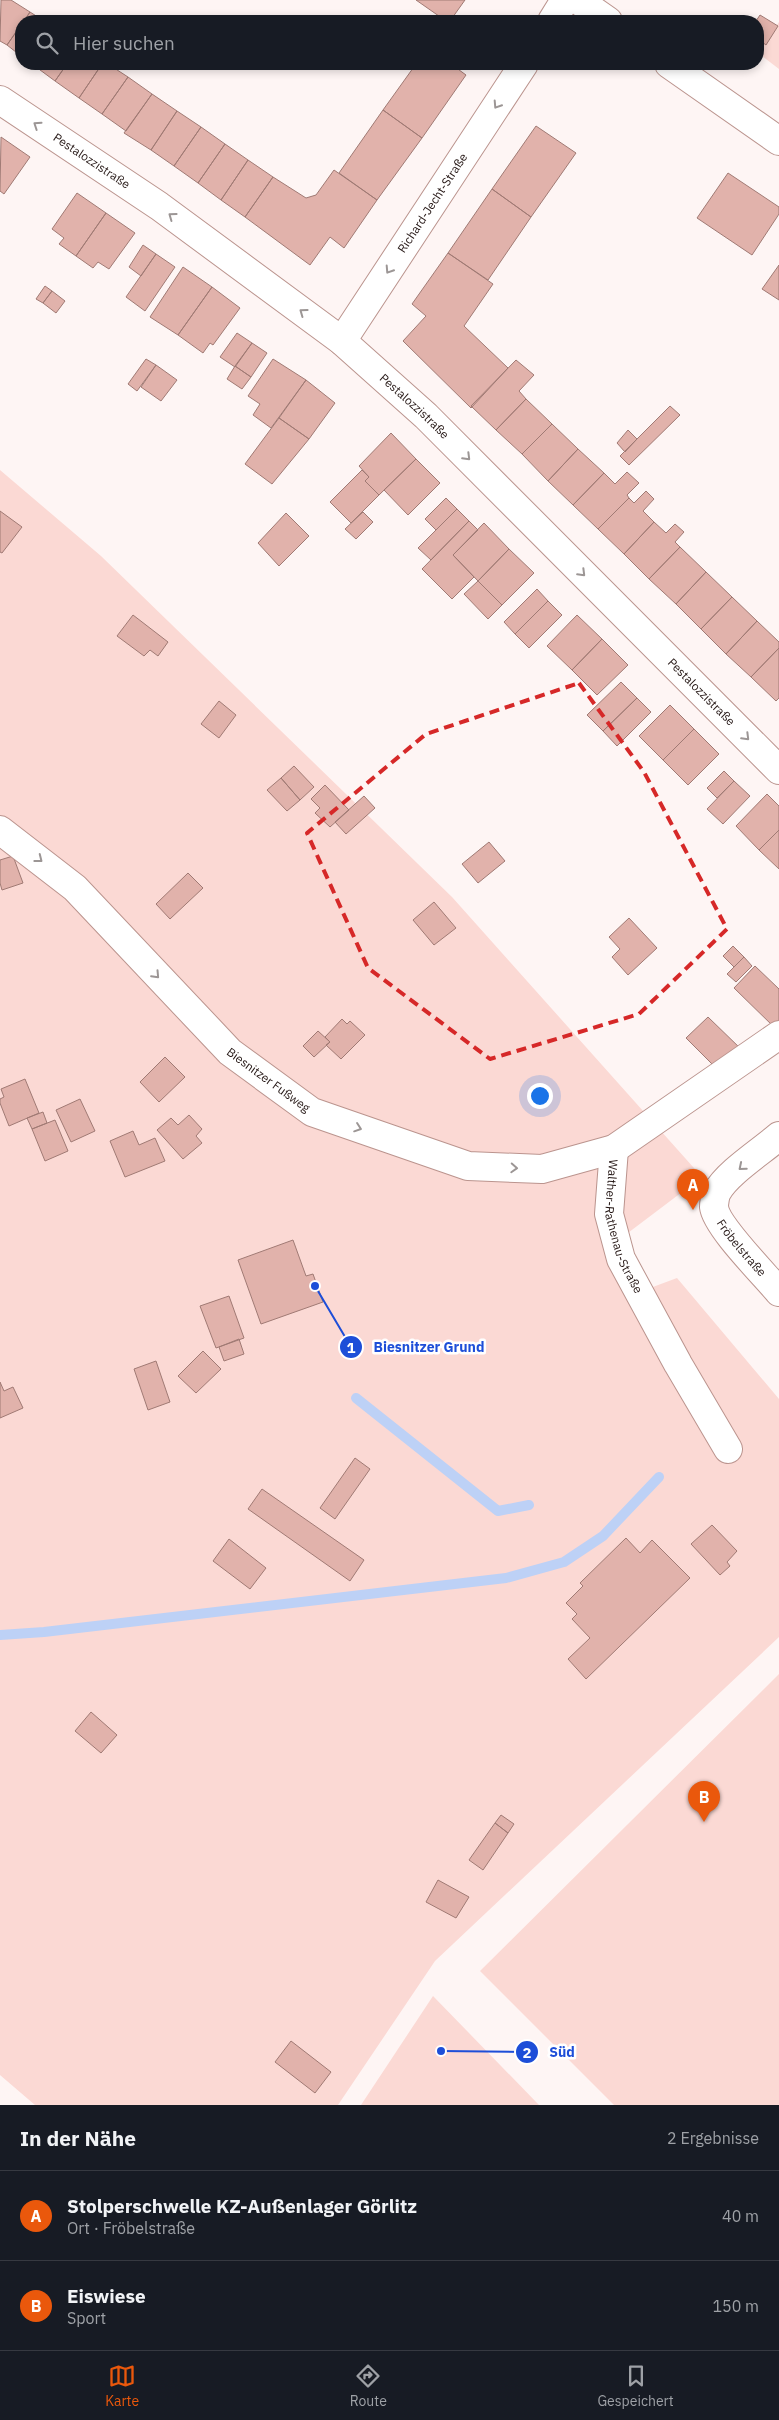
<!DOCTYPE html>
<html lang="de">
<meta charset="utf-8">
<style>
:root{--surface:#171b24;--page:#20242c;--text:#f1f3f6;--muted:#9ea1a6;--line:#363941;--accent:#ea580c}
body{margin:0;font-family:"IBM Plex Sans",sans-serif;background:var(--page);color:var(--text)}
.you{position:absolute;left:539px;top:1095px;width:18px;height:18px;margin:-12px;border:4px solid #fff;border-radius:50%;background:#1a73e8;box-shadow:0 0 0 8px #1a73e833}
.badge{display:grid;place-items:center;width:32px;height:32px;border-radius:50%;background:var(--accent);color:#fff;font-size:16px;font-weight:700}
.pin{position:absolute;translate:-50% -41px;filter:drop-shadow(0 1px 2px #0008)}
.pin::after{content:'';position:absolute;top:26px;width:18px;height:15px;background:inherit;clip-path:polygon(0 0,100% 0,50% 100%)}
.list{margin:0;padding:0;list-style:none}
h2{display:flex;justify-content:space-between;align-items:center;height:65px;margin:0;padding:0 20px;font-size:21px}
h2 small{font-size:16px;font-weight:400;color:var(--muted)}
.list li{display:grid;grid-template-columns:32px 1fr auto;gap:15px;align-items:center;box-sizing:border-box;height:90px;padding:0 20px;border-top:1px solid var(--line)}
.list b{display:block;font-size:19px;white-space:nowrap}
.list p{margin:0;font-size:16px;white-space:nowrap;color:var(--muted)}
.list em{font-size:16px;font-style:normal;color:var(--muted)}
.icon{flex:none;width:28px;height:28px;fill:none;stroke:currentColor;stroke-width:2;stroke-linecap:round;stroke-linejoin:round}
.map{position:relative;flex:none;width:779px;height:2105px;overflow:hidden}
.search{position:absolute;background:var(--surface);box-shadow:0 2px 8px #0003;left:15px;right:15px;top:15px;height:55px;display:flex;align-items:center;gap:12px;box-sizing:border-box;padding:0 18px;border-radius:20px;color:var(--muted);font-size:19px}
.sheet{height:245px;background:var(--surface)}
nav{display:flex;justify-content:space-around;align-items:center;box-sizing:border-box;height:70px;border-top:1px solid var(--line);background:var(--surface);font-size:14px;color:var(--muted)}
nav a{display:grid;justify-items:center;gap:2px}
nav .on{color:var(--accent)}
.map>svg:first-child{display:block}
.green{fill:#fbd9d4}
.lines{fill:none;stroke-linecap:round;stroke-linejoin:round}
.stream{stroke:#bdd1f6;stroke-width:10}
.building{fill:#e1b2ab;stroke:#a07a74}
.minor-casing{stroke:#bb948e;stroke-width:30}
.minor{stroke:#fff;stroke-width:28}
.oneway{stroke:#9c9695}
.marked{fill:none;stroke:#d62828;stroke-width:4;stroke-dasharray:10 6;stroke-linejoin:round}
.labels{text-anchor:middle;stroke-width:5;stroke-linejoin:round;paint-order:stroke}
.street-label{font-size:12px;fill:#241614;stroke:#fff}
.leader{fill:none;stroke:#1d4ed8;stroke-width:2}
.callout-dot{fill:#1d4ed8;stroke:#fff;stroke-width:2}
.mark-label{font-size:15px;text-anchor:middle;font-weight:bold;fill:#fff}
.callout-label{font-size:14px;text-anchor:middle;font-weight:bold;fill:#1d4ed8;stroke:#fff;stroke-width:5;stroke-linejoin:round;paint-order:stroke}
</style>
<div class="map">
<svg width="779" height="2105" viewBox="0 0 779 2105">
<rect width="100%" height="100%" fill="#fef5f4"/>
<path class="green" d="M779,22v47l-21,-16z
M0,470l101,86 351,341 250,280 -94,71 26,46 43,-16 102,121v238l-344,324 -97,144h-303l-35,-30z
M779,1674v431h-165l-134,-134z
M433,1996l106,109h-178z"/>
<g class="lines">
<path class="stream" d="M356,1398l142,113 31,-6
M0,1635l44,-3 462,-54 58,-16 39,-26 56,-59"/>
</g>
<path class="building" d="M1,0h10l19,12 -6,9h-3v4l-14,20 -7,-4z
M416,0h49l-15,21h-4z
M30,12l14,9h-20z
M760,15l18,11 -12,19 -8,-6v-18h-2z
M21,25v31l-14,-11z
M32,64h35l-12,17z
M67,64h35l-23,34 -24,-17z
M102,64h6l20,13 -26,37 -23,-16z
M416,64h35l15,11 -44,63 -39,-28z
M128,77l24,17 -26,37 -24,-17z
M152,94l25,17 -26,39 -27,-17z
M383,110l39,28 -45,62 -38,-27z
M177,111l24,16 -27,39 -23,-16z
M536,126l40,27 -45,64 -39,-28z
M201,127l24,17 -27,39 -24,-17z
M1,137l29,20 -26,37 -4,-3z
M225,144l23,16 -27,40 -23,-17z
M248,160l25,17 -28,40 -24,-17z
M334,170l43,30 -33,48 -14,-11 -20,28 -65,-48 28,-40 33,21 10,-3z
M728,173l51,34v7l-27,41 -55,-37z
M492,189l39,28 -43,63 -40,-27z
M77,193l29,20 -30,43 -17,-12 5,-6 -12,-9z
M106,213l29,20 -26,36 -11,-7 -5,6 -17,-12z
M143,245l13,9 -15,22 -12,-9z
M448,253l45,31 -29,42 44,42 -37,40 -68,-67 23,-25 -14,-12z
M156,254l19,13 -30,44 -19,-14z
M779,265v35l-17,-11z
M183,267l29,20 -34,48 -28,-18z
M45,286l7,5 -9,12 -7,-4z
M212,287l28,21 -27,37 -3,-2 -7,10 -25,-18z
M52,291l13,10 -9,12 -13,-10z
M237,333l15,10 -17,24 -15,-10z
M252,343l15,10 -16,24 -16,-11z
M146,359l10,6 -19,26 -9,-7z
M273,359l33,21 -35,48 -18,-13 7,-11 -12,-8z
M516,360l18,15 -15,16 7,8 -30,31 -25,-24z
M156,365l21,15 -16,21 -20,-14z
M235,366l16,11 -9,12 -15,-10z
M306,380l29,23 -26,36 -30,-21z
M526,399l26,25 -30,30 -26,-24z
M670,406l10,9 -51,50 -9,-9z
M279,418l30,21 -37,45 -27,-20z
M552,424l26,25 -30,32 -26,-27z
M628,430l9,9 -12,13 -8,-9z
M391,433l25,26 -37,36 -14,-14 4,-4 -10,-11z
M578,449l26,24 -31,32 -25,-24z
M416,459l24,24 -32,32 -24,-25z
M362,470l7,7 -4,4 14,14 -28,28 -21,-21z
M627,472l12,11 -12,12 2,3 -31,31 -25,-24 31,-32 11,11z
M646,491l8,8 -11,12 11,11 -30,32 -26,-25 31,-31 5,5z
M446,498l11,11 -21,21 -11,-11z
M457,509l12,12 -38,39 -13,-12z
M0,511l22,16 -20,26 -2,-1z
M363,512l10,10 -17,17 -11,-10z
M286,513l23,23 -30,30 -21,-23z
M469,521l9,9 -25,25 21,22 -22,22 -30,-30z
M654,522l12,11 9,-9 9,8 -9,10 5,5 -31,32 -25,-25z
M484,523l25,26 -31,32 -25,-26z
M680,547l26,25 -30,32 -27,-25z
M509,549l25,24 -32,32 -24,-24z
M706,572l26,25 -31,32 -25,-25z
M478,581l24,24 -14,14 -24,-25z
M537,589l11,12 -33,33 -11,-12z
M732,597l25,24 -31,33 -25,-25z
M548,601l14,14 -33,33 -14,-14z
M133,615l35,27 -10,14 -8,-6 -6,6 -27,-20z
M577,615l25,24 -30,31 -25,-24z
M757,621l22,21v6l-28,29 -25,-23z
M602,639l26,26 -31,30 -25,-25z
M779,648v50l-3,3 -25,-24z
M621,682l16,16 -34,33 -16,-16z
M637,698l14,14 -34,34 -14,-15z
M219,701l17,14 -17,23 -18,-14z
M670,705l24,24 -31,31 -24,-24z
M694,729l25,25 -31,31 -25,-25z
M294,766l20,21 -14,13 -19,-22z
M724,771l10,10 -17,17 -10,-10z
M281,778l19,22 -13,11 -20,-21z
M734,781l16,15 -27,28 -16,-15z
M325,785l24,25 -19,17 -15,-14 5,-5 -9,-9z
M767,794l12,12v24l-20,20 -23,-24z
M364,796l11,12 -29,26 -11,-12z
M779,830v39l-20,-19z
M489,842l16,19 -27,22 -16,-19z
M13,856l10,27 -21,7 -2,-7v-23z
M188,873l15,15 -33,31 -14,-15z
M434,902l22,26 -22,17 -21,-25z
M629,918l28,30 -29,27 -16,-18 8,-8 -11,-12z
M733,946l11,11 -10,10 -11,-11z
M744,957l8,9 -16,16 -9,-8z
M755,966l24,23v35l-4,4 -41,-40z
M708,1017l34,33 -26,18 -30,-30z
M342,1019l5,5 3,-3 15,14 -24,24 -15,-14 4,-3 -5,-5z
M318,1031l12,11 -16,15 -11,-11z
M165,1057l20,20 -26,25 -19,-20z
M25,1079l14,34 -30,13 -9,-23v-4l4,-2 -3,-8z
M80,1099l15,32 -24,11 -15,-32z
M43,1112l4,11 -15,6 -5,-11z
M189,1115l13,14 -6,7 6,7 -19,16 -26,-29 14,-12 7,7z
M55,1120l13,31 -23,10 -13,-32z
M133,1131l6,14 16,-7 10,23 -40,16 -15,-36z
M293,1240l13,36 7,-2 10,28 -62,22 -23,-64z
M229,1296l15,42 -28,10 -16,-42z
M239,1339l5,15 -20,7 -5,-14z
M203,1351l18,18 -25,24 -18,-17z
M156,1361l14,41 -22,8 -14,-41z
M0,1382l4,9 9,-4 10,21 -23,10z
M355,1458l15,11 -35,50 -15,-11z
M262,1489l102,71 -14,21 -102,-72z
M712,1525l25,26 -10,11 3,4 -10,9 -29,-31z
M626,1538l14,15 12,-13 38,38 -104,101 -18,-20 22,-21 -18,-19 5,-5 -11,-11 17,-17 -3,-3z
M229,1539l37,29 -16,21 -37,-28z
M91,1712l26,23 -16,18 -26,-22z
M501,1815l13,9 -6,9 -13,-10z
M495,1823l13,10 -25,37 -14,-10z
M438,1880l31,17 -13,21 -30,-16z
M291,2041l40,31 -16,21 -40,-31z"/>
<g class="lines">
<g class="minor-casing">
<g id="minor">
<path d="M578,0l30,21"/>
<path d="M552,21l13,-21"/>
<path d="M669,64l110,77"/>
<path id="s1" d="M0,100l159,106 183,135 84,75 353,354"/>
<path id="s2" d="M342,341l182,-277"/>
<path id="s3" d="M0,830l75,58 155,164 82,60 156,54 74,3 72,-20 165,-114"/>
<path id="s4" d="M779,1136c-17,15 -52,37 -62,56 -2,3 -3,12 -3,15 2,19 51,68 65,85"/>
<path id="s5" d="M614,1149l-5,65 12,45 57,105 50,85"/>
</g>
</g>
<use href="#minor" class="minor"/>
</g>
<defs><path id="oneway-chevron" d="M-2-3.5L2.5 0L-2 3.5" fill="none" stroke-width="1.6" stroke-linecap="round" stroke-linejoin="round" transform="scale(1.25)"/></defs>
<g class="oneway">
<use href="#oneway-chevron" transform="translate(497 105) rotate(123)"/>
<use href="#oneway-chevron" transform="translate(37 125) rotate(-146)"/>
<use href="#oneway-chevron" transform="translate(172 216) rotate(-144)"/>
<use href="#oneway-chevron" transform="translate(389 270) rotate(123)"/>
<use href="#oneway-chevron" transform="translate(303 312) rotate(-144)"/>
<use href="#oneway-chevron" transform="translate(467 457) rotate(45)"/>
<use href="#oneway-chevron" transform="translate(582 573) rotate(45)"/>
<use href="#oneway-chevron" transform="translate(746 737) rotate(45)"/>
<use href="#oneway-chevron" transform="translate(39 859) rotate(38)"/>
<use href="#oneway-chevron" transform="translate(156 975) rotate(47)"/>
<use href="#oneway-chevron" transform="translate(358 1128) rotate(19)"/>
<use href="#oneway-chevron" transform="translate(742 1167) rotate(140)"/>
<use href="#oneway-chevron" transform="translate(514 1168) rotate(3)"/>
</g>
<path class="marked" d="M579,683l65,89 83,157 -88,85 -149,45 -122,-91 -61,-135 119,-99z"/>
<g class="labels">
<g class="street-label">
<text dy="4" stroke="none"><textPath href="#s1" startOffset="110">Pestalozzistraße</textPath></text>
<text dy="4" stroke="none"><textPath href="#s2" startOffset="165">Richard-Jecht-Straße</textPath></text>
<text dy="4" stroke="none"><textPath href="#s1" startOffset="516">Pestalozzistraße</textPath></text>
<text dy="4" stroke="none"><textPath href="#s1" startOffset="921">Pestalozzistraße</textPath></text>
<text dy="4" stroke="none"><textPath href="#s3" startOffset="368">Biesnitzer Fußweg</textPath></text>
<text dy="4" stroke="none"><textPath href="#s5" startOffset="80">Walther-Rathenau-Straße</textPath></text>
<text dy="4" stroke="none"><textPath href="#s4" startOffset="149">Fröbelstraße</textPath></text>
</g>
</g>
<path class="leader" d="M315 1286L351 1347M441 2051L527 2052"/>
<g class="callout-dot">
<circle cx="315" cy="1286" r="5"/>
<circle cx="441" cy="2051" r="5"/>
<circle cx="351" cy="1347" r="12"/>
<circle cx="527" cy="2052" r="12"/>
</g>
<g class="mark-label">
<text x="351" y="1353">1</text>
<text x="527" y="2058">2</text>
</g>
<g class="callout-label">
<text x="429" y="1352">Biesnitzer Grund</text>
<text x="562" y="2057">Süd</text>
</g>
</svg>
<div class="you"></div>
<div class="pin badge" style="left:693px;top:1210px">A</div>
<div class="pin badge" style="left:704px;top:1822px">B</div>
<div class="search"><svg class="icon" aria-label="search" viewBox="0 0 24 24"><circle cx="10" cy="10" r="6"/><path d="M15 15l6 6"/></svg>Hier suchen</div>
</div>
<section class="sheet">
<h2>In der Nähe<small>2 Ergebnisse</small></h2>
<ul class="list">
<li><span class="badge">A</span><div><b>Stolperschwelle KZ-Außenlager Görlitz</b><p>Ort · Fröbelstraße</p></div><em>40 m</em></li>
<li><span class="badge">B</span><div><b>Eiswiese</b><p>Sport</p></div><em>150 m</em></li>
</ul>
</section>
<nav>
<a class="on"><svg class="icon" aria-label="map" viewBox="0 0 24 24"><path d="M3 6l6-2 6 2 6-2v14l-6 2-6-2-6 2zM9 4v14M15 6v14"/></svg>Karte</a>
<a><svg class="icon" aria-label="directions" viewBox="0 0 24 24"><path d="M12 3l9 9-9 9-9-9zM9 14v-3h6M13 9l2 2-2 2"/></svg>Route</a>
<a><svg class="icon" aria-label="saved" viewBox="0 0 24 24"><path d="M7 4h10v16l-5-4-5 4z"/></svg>Gespeichert</a>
</nav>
